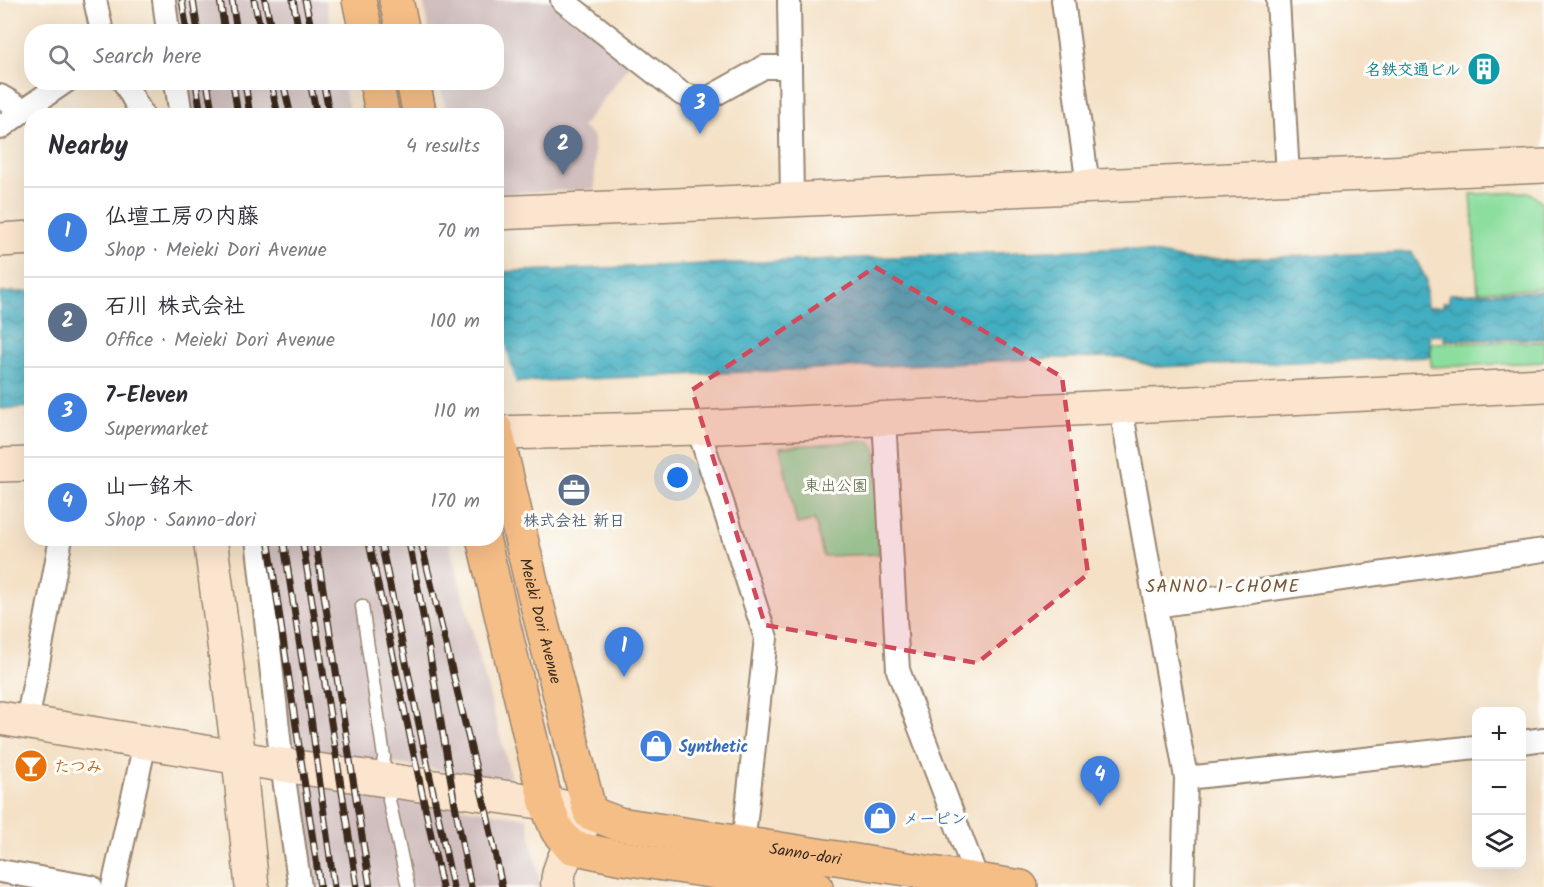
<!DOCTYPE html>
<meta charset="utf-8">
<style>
:root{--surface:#fff;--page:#f7f7f7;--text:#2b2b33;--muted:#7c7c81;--line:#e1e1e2;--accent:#0b8043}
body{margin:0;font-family:Kalam,"Klee One",sans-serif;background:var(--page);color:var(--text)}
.controls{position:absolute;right:18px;bottom:18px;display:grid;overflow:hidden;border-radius:12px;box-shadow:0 6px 24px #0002}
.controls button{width:54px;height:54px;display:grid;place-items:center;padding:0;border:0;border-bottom:2px solid var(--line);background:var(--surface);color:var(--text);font:30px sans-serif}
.you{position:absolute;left:678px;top:478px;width:21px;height:21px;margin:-15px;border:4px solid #fff;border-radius:50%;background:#1a73e8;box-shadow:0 0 0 9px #1a73e833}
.badge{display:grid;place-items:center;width:39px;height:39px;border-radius:50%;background:var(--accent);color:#fff;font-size:20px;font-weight:700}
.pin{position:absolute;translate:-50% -50px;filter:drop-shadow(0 2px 3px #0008)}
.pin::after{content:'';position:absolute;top:32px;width:21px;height:18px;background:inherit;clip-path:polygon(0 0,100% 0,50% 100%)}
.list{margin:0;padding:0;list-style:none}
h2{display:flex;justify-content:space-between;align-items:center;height:78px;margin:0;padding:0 24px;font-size:26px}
h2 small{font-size:20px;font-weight:400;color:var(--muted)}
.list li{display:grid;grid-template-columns:39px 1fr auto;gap:18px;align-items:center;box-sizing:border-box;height:90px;padding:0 24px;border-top:2px solid var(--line)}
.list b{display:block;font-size:22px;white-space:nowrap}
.list p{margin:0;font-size:20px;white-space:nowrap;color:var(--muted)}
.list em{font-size:20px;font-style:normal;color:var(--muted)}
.icon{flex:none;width:33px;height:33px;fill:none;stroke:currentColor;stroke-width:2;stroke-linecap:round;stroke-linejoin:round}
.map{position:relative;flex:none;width:1544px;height:887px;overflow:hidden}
.search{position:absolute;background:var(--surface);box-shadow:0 6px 24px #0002;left:24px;top:24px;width:480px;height:66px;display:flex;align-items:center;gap:15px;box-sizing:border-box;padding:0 21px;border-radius:24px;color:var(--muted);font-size:22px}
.panel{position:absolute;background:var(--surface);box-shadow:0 6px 24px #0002;left:24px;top:108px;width:480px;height:438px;border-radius:24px}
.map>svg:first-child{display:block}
.industrial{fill:#d1bfbf}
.park{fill:#8cde9f;stroke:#64845e;stroke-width:1.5}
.water{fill:url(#water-waves);stroke:#3f6c70;stroke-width:1.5}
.pier{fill:#f4e1c6}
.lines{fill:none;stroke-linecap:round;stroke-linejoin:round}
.lane-casing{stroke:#988672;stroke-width:15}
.street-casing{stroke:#988672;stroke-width:26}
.secondary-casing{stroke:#988672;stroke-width:36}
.primary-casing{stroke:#988672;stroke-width:36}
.lane{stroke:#fff;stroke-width:12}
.street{stroke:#fff;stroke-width:22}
.secondary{stroke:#fbe5cf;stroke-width:33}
.primary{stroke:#f6be87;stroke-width:33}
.rail-casing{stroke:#3b2a1e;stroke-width:7}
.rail{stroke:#fdfcf7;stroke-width:4.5;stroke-dasharray:14;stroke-linecap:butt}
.marked{fill:#d1495b;fill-opacity:0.2;stroke:#d1495b;stroke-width:4.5;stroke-dasharray:12 8;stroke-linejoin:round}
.labels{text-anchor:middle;stroke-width:6;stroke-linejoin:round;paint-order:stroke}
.culture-label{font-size:16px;font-weight:bold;fill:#0d838f;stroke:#fdfcf7;text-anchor:end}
.park-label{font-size:16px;fill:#536045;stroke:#fdfcf7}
.service-label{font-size:16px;font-weight:bold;fill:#4e5e75;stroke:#fdfcf7}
.street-label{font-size:16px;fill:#3b2a1e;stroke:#fdfcf7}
.shop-label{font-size:16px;font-weight:bold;fill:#366cbe;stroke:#fdfcf7;text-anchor:start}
.food-label{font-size:16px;font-weight:bold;fill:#c56008;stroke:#fdfcf7;text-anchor:start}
.neighbourhood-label{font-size:18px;letter-spacing:1.5px;fill:#76553a;stroke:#fdfcf7}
</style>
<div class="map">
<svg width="1544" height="887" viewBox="0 0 1544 887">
<defs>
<pattern id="water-waves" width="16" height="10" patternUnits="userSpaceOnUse" patternTransform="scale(1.5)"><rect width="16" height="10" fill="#43aec1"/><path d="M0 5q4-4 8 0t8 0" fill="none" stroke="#398e9c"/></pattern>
</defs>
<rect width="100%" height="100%" fill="#fdfcf7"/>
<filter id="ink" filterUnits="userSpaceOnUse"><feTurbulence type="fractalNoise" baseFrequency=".0167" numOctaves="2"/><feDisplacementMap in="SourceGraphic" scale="12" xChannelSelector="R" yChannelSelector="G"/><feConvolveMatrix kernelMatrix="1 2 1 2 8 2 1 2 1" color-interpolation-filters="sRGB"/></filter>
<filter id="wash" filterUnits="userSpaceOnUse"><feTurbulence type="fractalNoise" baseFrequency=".008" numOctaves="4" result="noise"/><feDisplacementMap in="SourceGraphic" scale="24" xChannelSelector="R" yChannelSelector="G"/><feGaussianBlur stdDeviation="1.35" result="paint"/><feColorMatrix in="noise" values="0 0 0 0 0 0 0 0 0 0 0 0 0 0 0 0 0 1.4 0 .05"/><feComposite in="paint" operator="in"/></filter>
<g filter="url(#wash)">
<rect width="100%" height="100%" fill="#f4e1c6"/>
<path class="industrial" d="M166,0h159l7,31h-160z
M423,0h133l77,61 -51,66 12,10 1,52 -98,5 -1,-78 -49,-1 -7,-32 56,-1v-50l-67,-1z
M182,83h161l7,32h-162z
M263,539h185l63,238 -5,3 -215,-32z
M291,781l236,37 14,69h-237z"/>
<path class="park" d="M1528,192l13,9 3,26v61l-66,3 -7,-97z
M1544,342v20l-113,5v-24z
M869,441l7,7 3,106 -56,2 -8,-36 -18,4 -17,-77z"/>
<path class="water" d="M1128,248l62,12 222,-8 14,27v28h17v-5h6v-8l95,-3v48l-100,1v-5h-14v22l-275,10 -34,-10 -60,1 -564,25v-111z
M31,291v116l-31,2v-116z"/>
<path class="pier" d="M496,314h1l19,71 -20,1z"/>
</g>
<g filter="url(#ink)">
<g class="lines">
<g class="lane-casing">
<path id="lane" d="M362,606l22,151 -3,22
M391,782l-2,18 19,87"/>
</g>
<g class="street-casing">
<path id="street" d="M95,0l7,32
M164,0l4,32
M562,0l120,94 23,6 59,-33h26
M789,0l3,200
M1063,0l25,186
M1278,0l10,176
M124,82l19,34
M176,82l5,34
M0,96l24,14
M0,128l24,-18 41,-28
M1121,408l65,370 -3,109
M884,418l14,252 79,209
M698,428l68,210 -23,207
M257,538l25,227 18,122
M1155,606l389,-56
M27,723l34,-185
M1522,742l22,-3
M1186,778l290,-31
M0,871l91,16
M113,887l32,-144"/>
</g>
<g class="secondary-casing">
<path id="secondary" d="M496,213l1048,-47
M0,240l32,-2
M496,433l202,-5 846,-43
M0,465l32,-1
M210,538l29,220 13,129
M0,718l282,47 264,38 44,10c-10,17 -36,55 -32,74"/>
</g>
<g class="primary-casing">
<g id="primary">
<path d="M359,0l7,32"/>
<path d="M396,0l7,32"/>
<path d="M376,82l7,34"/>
<path d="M413,82l7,34"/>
<path id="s1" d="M496,430l34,147 60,236 29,11 402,63"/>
<path d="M483,538l63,265 11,27 14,17 46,10 199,30"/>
</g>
</g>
<use href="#lane" class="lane"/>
<use href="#street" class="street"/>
<use href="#secondary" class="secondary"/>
<use href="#primary" class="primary"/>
<g class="rail-casing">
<path id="rail" d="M182,0l5,32
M193,0l5,32
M220,0l5,32
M232,0l5,32
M254,0l7,32
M265,0l7,32
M293,0l6,32
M305,0l7,32
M196,82l5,34
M207,82l6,34
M233,82l5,34
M245,82l5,34
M271,82l7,34
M283,82l8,34
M310,82l7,34
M323,82l7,34
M268,538l52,349
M283,538l28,180 23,169
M302,538l55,349
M315,538l55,349
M368,538l74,349
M380,538l73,349
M408,538c25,116 38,234 63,349
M420,538l67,276 15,73"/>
</g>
<use href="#rail" class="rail"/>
</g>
</g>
<path class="marked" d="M875,267l187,110 26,197 -111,89 -212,-38 -73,-235z"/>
<defs>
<g id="building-disc" transform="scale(1.725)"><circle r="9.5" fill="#0f9aa8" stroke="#fdfcf7"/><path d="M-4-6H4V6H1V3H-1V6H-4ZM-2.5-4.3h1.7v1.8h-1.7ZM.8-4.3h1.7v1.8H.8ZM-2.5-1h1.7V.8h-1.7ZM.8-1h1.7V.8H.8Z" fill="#fff"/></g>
<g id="office-disc" transform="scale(1.725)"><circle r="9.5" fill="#5c6f8a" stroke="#fdfcf7"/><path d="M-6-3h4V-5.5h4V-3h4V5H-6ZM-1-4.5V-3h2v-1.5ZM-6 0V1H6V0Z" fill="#fff"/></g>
<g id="shop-disc" transform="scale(1.725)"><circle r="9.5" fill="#3f7fe0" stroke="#fdfcf7"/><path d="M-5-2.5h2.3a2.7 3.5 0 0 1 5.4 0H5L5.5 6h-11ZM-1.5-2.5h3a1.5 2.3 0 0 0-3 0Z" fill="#fff"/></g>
<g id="bar-disc" transform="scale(1.725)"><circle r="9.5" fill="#e8710a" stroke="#fdfcf7"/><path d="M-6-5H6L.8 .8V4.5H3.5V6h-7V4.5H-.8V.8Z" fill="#fff"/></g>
</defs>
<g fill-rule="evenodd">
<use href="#building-disc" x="1484" y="69"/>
<use href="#office-disc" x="574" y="490"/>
<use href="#shop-disc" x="656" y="746"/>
<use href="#bar-disc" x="31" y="766"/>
<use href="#shop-disc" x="880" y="818"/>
</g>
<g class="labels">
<g class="culture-label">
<text x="1461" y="75">名鉄交通ビル</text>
</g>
<g class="park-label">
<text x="836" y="491">東出公園</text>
</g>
<g class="service-label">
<text x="574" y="526">株式会社 新日</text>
</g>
<g class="street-label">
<text dy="6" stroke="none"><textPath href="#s1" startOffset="196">Meieki Dori Avenue</textPath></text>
<text dy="6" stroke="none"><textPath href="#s1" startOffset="614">Sanno-dori</textPath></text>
</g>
<g class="shop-label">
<text x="679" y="752">Synthetic</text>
<text x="903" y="824">メーピン</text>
</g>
<g class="food-label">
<text x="54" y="772">たつみ</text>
</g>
<g class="neighbourhood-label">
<text x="1223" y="592">SANNO 1-CHOME</text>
</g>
</g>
</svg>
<div class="controls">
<button>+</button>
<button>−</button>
<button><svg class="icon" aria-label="layers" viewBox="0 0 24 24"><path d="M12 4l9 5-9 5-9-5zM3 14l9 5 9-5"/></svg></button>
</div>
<div class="you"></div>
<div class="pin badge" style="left:624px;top:677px;background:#3f7fe0">1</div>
<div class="pin badge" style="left:563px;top:175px;background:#5c6f8a">2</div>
<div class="pin badge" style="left:700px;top:134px;background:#3f7fe0">3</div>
<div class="pin badge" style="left:1100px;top:806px;background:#3f7fe0">4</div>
<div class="search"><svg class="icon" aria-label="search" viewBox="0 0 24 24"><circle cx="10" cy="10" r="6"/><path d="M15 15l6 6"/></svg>Search here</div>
<section class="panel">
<h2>Nearby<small>4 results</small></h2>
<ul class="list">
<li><span class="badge" style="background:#3f7fe0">1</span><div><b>仏壇工房の内藤</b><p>Shop · Meieki Dori Avenue</p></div><em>70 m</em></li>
<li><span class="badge" style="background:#5c6f8a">2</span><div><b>石川 株式会社</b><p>Office · Meieki Dori Avenue</p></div><em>100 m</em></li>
<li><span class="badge" style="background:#3f7fe0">3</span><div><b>7-Eleven</b><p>Supermarket</p></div><em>110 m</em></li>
<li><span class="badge" style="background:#3f7fe0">4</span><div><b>山一銘木</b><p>Shop · Sanno-dori</p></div><em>170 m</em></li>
</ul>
</section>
</div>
